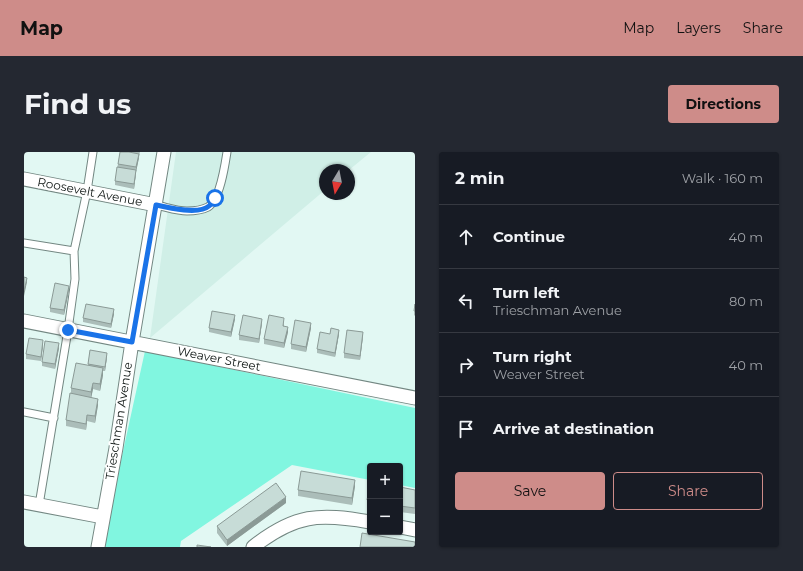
<!DOCTYPE html>
<meta charset="utf-8">
<style>
:root{--surface:#171b24;--page:#242831;--text:#f1f3f6;--muted:#9ea1a6;--line:#363941;--accent:#ce8c89}
body{margin:0;font-family:Montserrat,sans-serif;background:var(--page);color:var(--text)}
.controls{position:absolute;right:12px;bottom:12px;display:grid;overflow:hidden;border-radius:4px;box-shadow:0 1px 3px #0004}
.controls button{width:36px;height:36px;display:grid;place-items:center;padding:0;border:0;border-bottom:1px solid var(--line);background:var(--surface);color:var(--text);font:20px sans-serif}
.compass{position:absolute;left:295px;top:12px;width:36px;height:36px;border-radius:50%;background:var(--surface);box-shadow:0 1px 3px #0004;rotate:190deg}
.stop{position:absolute;width:12px;height:12px;margin:-9px;border:3px solid #1a73e8;border-radius:50%;background:#fff}
.stop.end{background:#1a73e8;border-color:#fff;box-shadow:0 1px 4px #0008}
.list{margin:0;padding:0;list-style:none}
h2{display:flex;justify-content:space-between;align-items:center;height:52px;margin:0;padding:0 16px;font-size:17px}
h2 small{font-size:13px;font-weight:400;color:var(--muted)}
.list li{display:grid;grid-template-columns:26px 1fr auto;gap:12px;align-items:center;box-sizing:border-box;height:64px;padding:0 16px;border-top:1px solid var(--line)}
.list b{display:block;font-size:15px;white-space:nowrap}
.list p{margin:0;font-size:13px;white-space:nowrap;color:var(--muted)}
.list em{font-size:13px;font-style:normal;color:var(--muted)}
.actions{display:flex;gap:8px;padding:12px 16px}
.actions a{flex:1;padding:9px 0;border:1px solid var(--accent);border-radius:4px;text-align:center;font-size:14px;color:var(--accent)}
.actions .main{background:var(--accent);color:#111}
.icon{flex:none;width:22px;height:22px;fill:none;stroke:currentColor;stroke-width:2;stroke-linecap:round;stroke-linejoin:round}
.map{position:relative;flex:none;width:391px;height:395px;overflow:hidden;border-radius:4px}
header{display:flex;align-items:center;gap:24px;box-sizing:border-box;height:56px;padding:0 20px;background:var(--accent);color:#111}
header strong{font-size:19px}
nav{display:flex;gap:22px;margin-inline-start:auto;font-size:14px}
.intro{display:flex;align-items:center;justify-content:space-between;box-sizing:border-box;height:96px;padding:0 24px}
h1{margin:0;font-size:28px}
.button{padding:10px 18px;border-radius:4px;background:var(--accent);color:#111;font-size:14px;font-weight:700}
main{display:flex;gap:24px;padding:0 24px}
aside{flex:1;background:var(--surface);border-radius:4px;box-shadow:0 1px 3px #0004}
.map>svg:first-child{display:block}
.built{fill:#d0efe7}
.green{fill:#81f6e0}
.lines{fill:none;stroke-linecap:round;stroke-linejoin:round}
.service-casing{stroke:#738782;stroke-width:9}
.minor-casing{stroke:#738782;stroke-width:15}
.service{stroke:#fff;stroke-width:7}
.minor{stroke:#fff;stroke-width:13}
.wall{fill:#abbdb9}
.shaded-wall{fill:#8b9a96}
.building{fill:#c7dcd7;stroke:#8b9a96}
.route{stroke:#1a73e8;stroke-width:5}
.labels{text-anchor:middle;stroke-width:4;stroke-linejoin:round;paint-order:stroke}
.street-label{font-size:12px;fill:#0f1614;stroke:#fff}
</style>
<header>
<strong>Map</strong>
<nav><a>Map</a><a>Layers</a><a>Share</a></nav>
</header>
<div class="intro"><h1>Find us</h1><a class="button">Directions</a></div>
<main>
<div class="map">
<svg width="391" height="395" viewBox="0 0 391 395">
<rect width="100%" height="100%" fill="#e2f8f3"/>
<path class="built" d="M152,0h195l-22,18h-24v20l-175,148z"/>
<path class="green" d="M121,199l270,57v80l-15,-3v-19h-30v14l-78,-15 -111,76 -1,6h-78z"/>
<g class="lines">
<g class="service-casing">
<path id="service" d="M132,53c10,2 21,6 31,6 6,0 15,-1 21,-4 12,-7 17,-42 19,-55
M0,91l50,8
M0,260l30,6
M15,353l29,-175 7,-51 -1,-28 13,-60 6,-39"/>
</g>
<g class="minor-casing">
<path id="minor" d="M0,27l132,26
M0,169l391,77
M0,350l79,15
M376,375l15,3
M74,395l18,-99 16,-106 32,-190
M229,395c42,-33 66,-34 117,-25"/>
</g>
<use href="#service" class="service"/>
<use href="#minor" class="minor"/>
</g>
<path class="wall" d="M96,0h20l-4,20 -2,17 -19,-4v-4z
M45,138l-5,25 -14,-3v-4z
M391,152v12l-1,-1v-4z
M90,162l-3,14 -28,-6v-4z
M211,167l-4,18 -22,-5v-4z
M238,171l-3,20 -20,-3v-5z
M260,171v3l4,6 -4,16 -20,-4v-5z
M287,176l-5,24 -15,-3v-5z
M306,182h9l-4,23 -18,-4v-4z
M339,184l-3,24 -16,-2v-5z
M19,193l-2,16 -15,-2v-5z
M35,196l-4,21 -13,-3v-4z
M66,198l17,7 -2,14h-2v4l-3,16 -7,-2 -2,8 7,8 -3,18 -8,-2 -1,9 -20,-4v-6l5,-26v-6l17,-23z
M346,332v23h-3v-7z
M331,334l-3,19 -54,-9v-6z
M376,335l15,3v24l-15,-2z
M262,351l-59,43 -10,-13v-7z"/>
<path class="shaded-wall" d="M115,2v4l-3,14v-5z
M112,18v4l-2,15v-5z
M3,126v4l-3,14v-5z
M45,134v4l-5,25v-5z
M90,157v5l-3,14v-4z
M211,163v4l-4,18v-5z
M238,167v4l-3,20v-4z
M287,171v5l-5,24v-5z
M264,175v5l-4,16v-5z
M315,178v4l-4,23v-4z
M339,180v4l-3,24v-4z
M19,188v5l-2,16v-4z
M35,191v5l-4,21v-5z
M83,201v4l-2,14v-4z
M79,216v7l-3,16v-7z
M69,231v6l-2,10v-7z
M74,247v6l-3,18v-7z
M63,263v6l-1,9v-6z
M331,328v6l-3,19v-7z
M262,345v6l-59,43v-6z"/>
<path class="building" d="M96,0h9l10,2 -3,13 -18,-3z
M93,15l19,3 -2,14 -19,-3z
M0,125l3,1 -3,13z
M31,131l14,3 -5,24 -14,-2z
M62,152l28,5 -3,15 -28,-6z
M391,152v7h-1z
M188,159l23,4 -4,17 -22,-4z
M219,163l19,4 -3,20 -20,-4z
M245,163l15,3 -1,8 5,1 -4,16 -20,-4z
M271,168l16,3 -5,24 -15,-3z
M307,176l8,2 -4,23 -18,-4 3,-17 10,2z
M323,178l16,2 -3,24 -16,-3z
M5,186l14,2 -2,17 -15,-3z
M21,189l14,2 -4,21 -13,-2z
M66,198l17,3 -2,14 -17,-3z
M52,211l27,5 -3,16 -7,-1 -2,9 -20,-4z
M46,241l28,6 -3,17 -8,-1 -1,9 -20,-4z
M277,319l54,9 -3,18 -54,-8z
M252,331l10,14 -59,43 -10,-14z
M346,332v17l-3,-1z
M376,335l15,3v18l-15,-2z
M338,381l53,9v5h-55z
M173,393l14,2h-14z"/>
<g class="lines">
<path class="route" d="M44,178l64,12 24,-137c13,3 43,10 53,1 3,-2 4,-5 6,-8"/>
</g>
<g class="labels">
<g class="street-label">
<text transform="translate(66 40) rotate(11)" y="4">Roosevelt Avenue</text>
<text transform="translate(195 207) rotate(11)" y="4">Weaver Street</text>
<text transform="translate(95 269) rotate(-81)" y="4">Trieschman Avenue</text>
</g>
</g>
</svg>
<div class="controls">
<button>+</button>
<button>−</button>
</div>
<svg class="compass" viewBox="-18 -18 36 36"><path d="M0-13l5 13h-10z" fill="#e53935"/><path d="M0 13l5-13h-10z" fill="#9ea1a6"/></svg>
<div class="stop" style="left:191px;top:46px"></div>
<div class="stop end" style="left:44px;top:178px"></div>
</div>
<aside>
<h2>2 min<small>Walk · 160 m</small></h2>
<ul class="list">
<li><svg class="icon" aria-label="ahead" viewBox="0 0 24 24"><path d="M12 20V5M6 11l6-6 6 6"/></svg><div><b>Continue</b></div><em>40 m</em></li>
<li><svg class="icon" aria-label="left" viewBox="0 0 24 24"><path d="M17 20v-9H6M10 6l-5 5 5 5"/></svg><div><b>Turn left</b><p>Trieschman Avenue</p></div><em>80 m</em></li>
<li><svg class="icon" aria-label="right" viewBox="0 0 24 24"><path d="M7 20v-9h11M14 6l5 5-5 5"/></svg><div><b>Turn right</b><p>Weaver Street</p></div><em>40 m</em></li>
<li><svg class="icon" aria-label="arrive" viewBox="0 0 24 24"><path d="M6 21V4h12l-3 4 3 4H6"/></svg><div><b>Arrive at destination</b></div></li>
</ul>
<div class="actions"><a class="main">Save</a><a>Share</a></div>
</aside>
</main>
